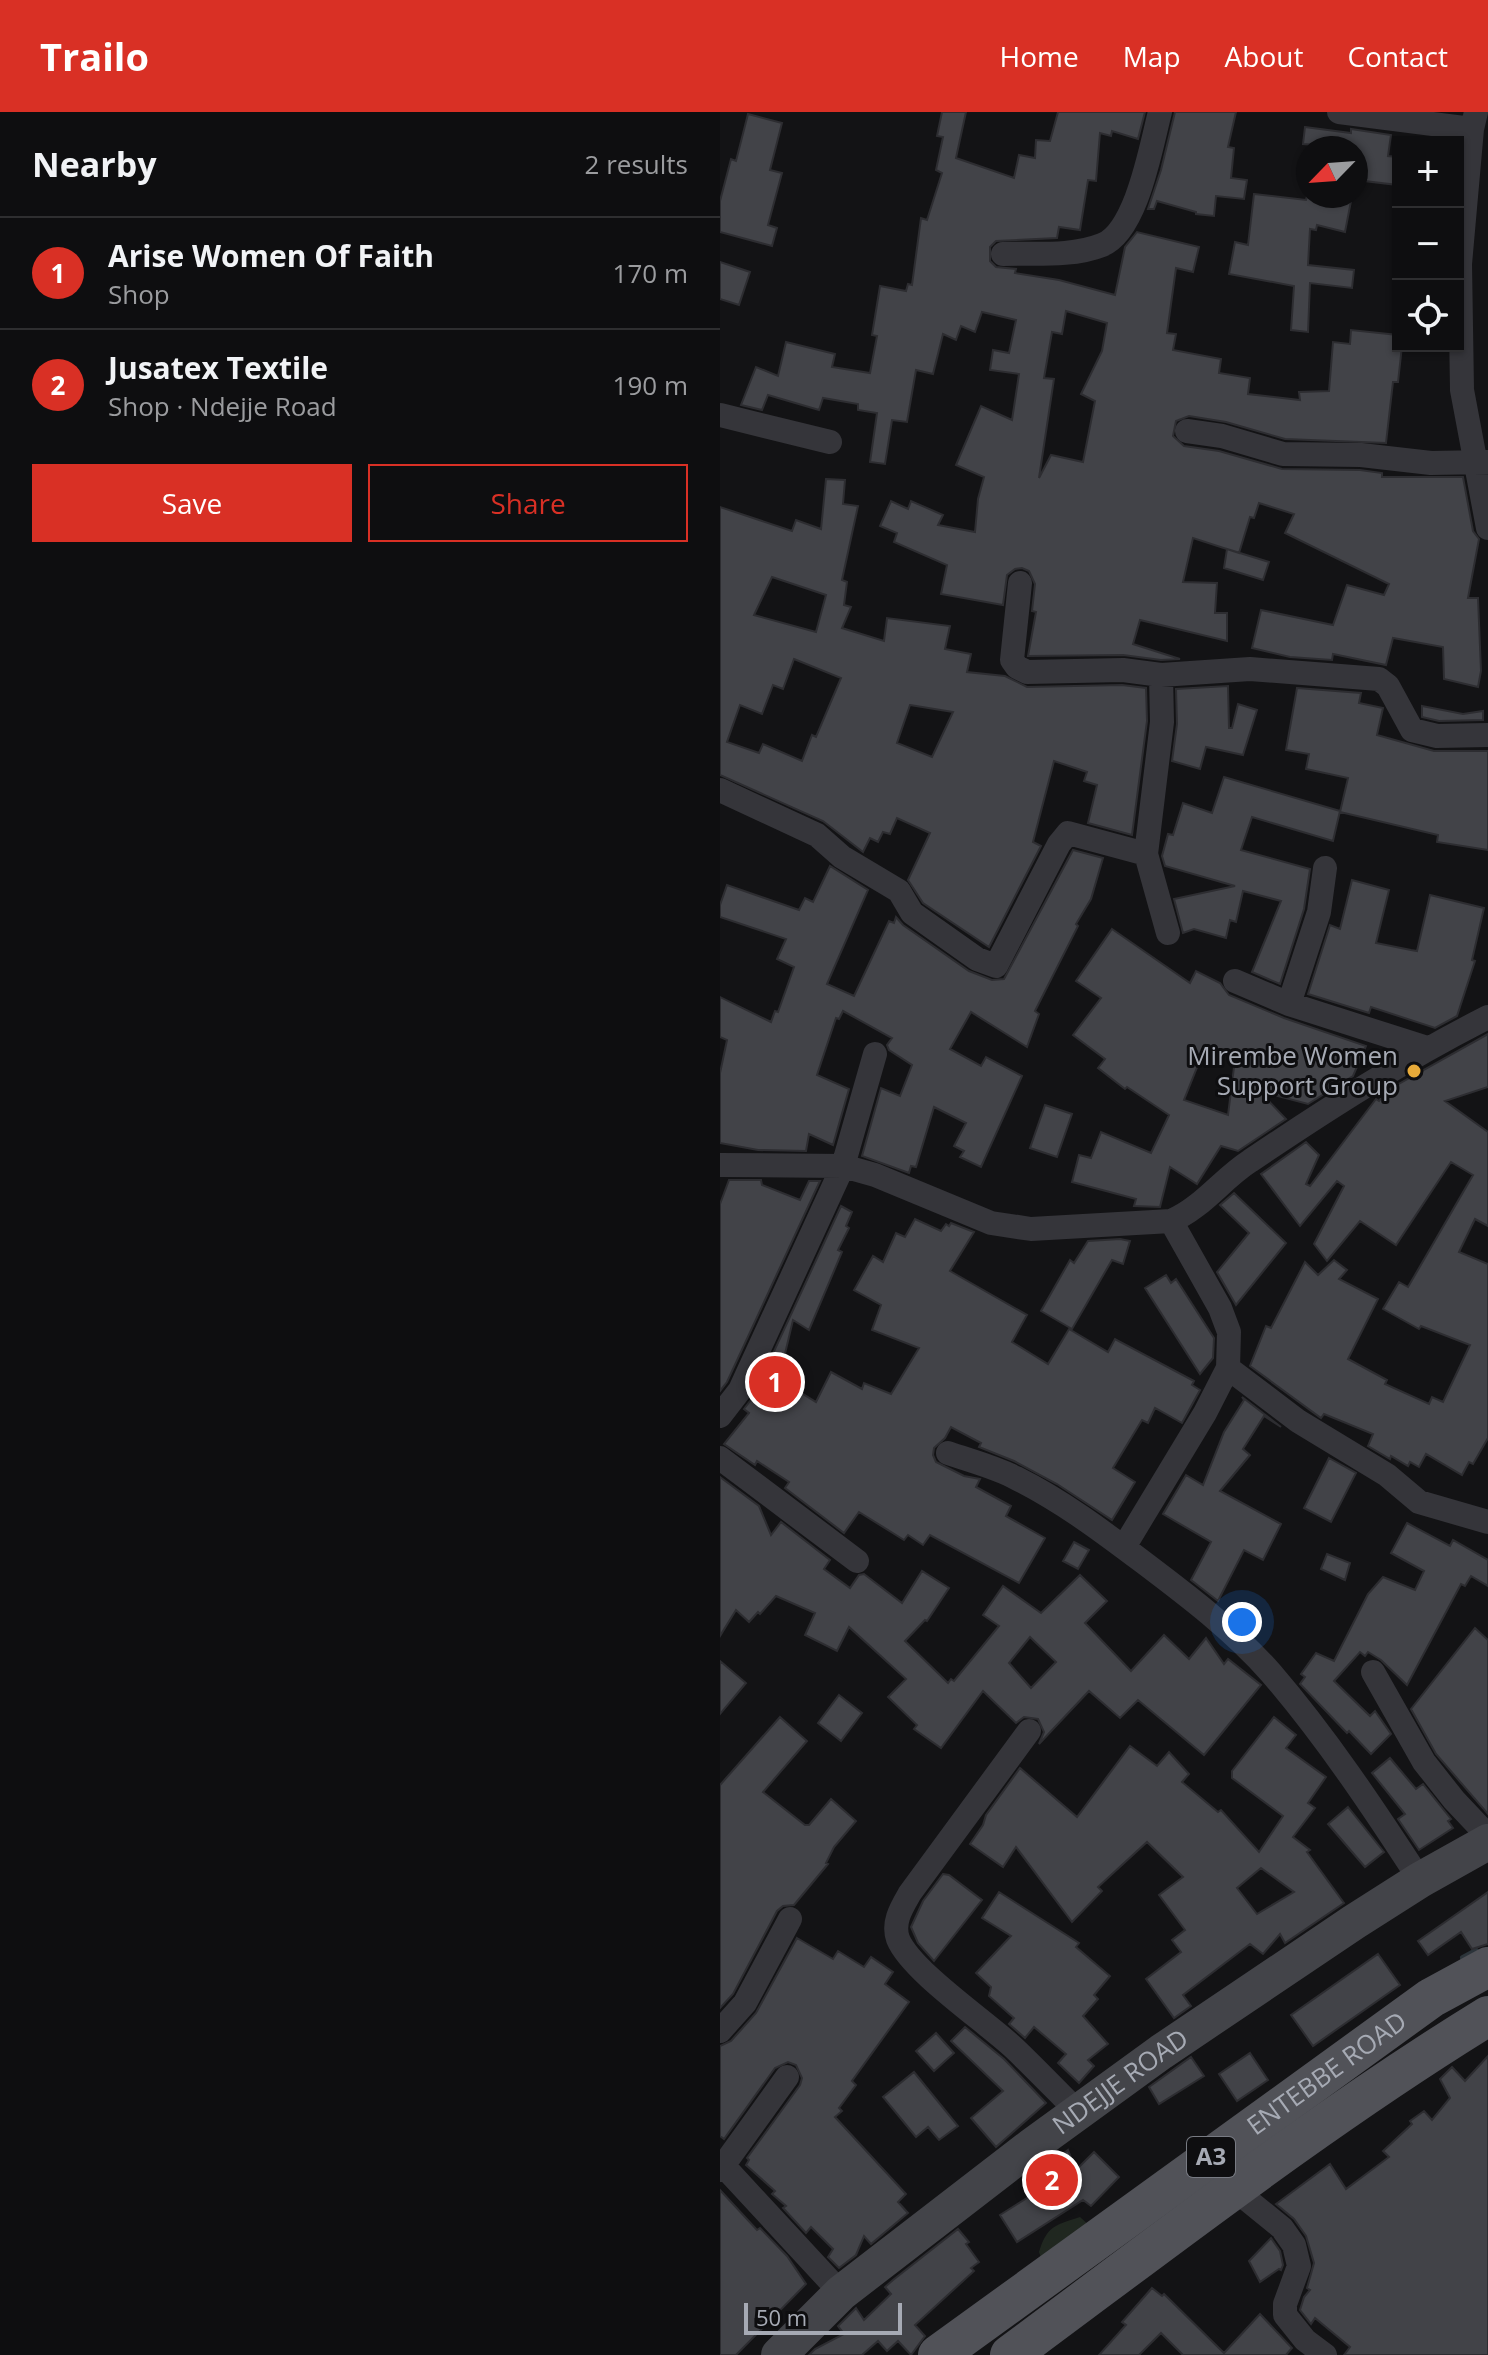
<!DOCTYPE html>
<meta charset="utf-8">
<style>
:root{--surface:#0e0e10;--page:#171719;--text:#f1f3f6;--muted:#9b9c9f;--line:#2e2e30;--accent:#d93025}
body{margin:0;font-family:"Open Sans",sans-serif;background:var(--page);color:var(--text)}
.controls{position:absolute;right:24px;top:24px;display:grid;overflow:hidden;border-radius:0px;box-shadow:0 2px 6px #0004}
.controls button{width:72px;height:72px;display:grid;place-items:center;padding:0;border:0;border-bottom:2px solid var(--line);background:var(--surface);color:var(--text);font:40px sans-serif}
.compass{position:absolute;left:576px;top:24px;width:72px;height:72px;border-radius:50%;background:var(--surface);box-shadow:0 2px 6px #0004;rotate:245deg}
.scale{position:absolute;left:24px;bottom:20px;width:158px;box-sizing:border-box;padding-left:8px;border:4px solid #a6aab4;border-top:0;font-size:22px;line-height:28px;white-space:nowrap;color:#a6aab4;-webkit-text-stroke:6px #0e0e10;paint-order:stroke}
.you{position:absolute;left:522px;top:1510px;width:28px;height:28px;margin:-20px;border:6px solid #fff;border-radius:50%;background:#1a73e8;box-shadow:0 0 0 12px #1a73e833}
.badge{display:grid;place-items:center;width:52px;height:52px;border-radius:50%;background:var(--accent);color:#fff;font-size:26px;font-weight:700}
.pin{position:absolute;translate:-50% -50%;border:4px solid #fff;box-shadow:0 2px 8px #0006}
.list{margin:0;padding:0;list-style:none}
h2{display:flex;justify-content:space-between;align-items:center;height:104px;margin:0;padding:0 32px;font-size:34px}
h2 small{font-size:26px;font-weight:400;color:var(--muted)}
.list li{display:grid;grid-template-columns:52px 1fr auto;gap:24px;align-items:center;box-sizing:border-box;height:112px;padding:0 32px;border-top:2px solid var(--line)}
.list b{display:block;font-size:30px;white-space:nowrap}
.list p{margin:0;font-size:26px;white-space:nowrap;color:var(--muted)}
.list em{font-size:26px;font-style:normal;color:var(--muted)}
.actions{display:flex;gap:16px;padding:24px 32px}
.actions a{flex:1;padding:18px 0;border:2px solid var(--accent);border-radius:0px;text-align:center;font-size:28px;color:var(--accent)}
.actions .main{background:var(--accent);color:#fff}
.icon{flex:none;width:44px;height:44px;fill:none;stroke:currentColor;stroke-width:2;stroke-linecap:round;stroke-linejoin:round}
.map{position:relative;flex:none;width:768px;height:2243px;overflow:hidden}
header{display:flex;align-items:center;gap:48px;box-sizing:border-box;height:112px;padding:0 40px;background:var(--accent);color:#fff}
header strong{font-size:38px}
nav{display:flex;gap:44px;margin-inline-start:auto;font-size:28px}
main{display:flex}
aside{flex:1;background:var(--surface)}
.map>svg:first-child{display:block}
.green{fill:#202720}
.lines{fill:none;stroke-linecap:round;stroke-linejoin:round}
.stream{stroke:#2c343a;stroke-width:6}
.building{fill:#424348;stroke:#2d2d31;stroke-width:2;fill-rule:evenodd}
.street{stroke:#35353a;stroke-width:24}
.secondary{stroke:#434449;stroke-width:36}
.primary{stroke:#515258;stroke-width:40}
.poi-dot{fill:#e7aa39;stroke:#0e0e10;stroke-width:3}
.labels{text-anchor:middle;stroke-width:6;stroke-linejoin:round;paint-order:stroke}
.shield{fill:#0e0e10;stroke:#787b83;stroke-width:2}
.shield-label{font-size:24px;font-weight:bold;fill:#a6aab4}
.poi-label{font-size:26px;fill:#a6aab4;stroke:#0e0e10;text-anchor:end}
.street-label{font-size:26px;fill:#a6aab4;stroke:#0e0e10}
</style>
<header>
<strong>Trailo</strong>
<nav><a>Home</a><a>Map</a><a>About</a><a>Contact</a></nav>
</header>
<main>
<aside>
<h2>Nearby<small>2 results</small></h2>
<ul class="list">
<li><span class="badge">1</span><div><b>Arise Women Of Faith</b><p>Shop</p></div><em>170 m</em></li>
<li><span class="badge">2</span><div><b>Jusatex Textile</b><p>Shop · Ndejje Road</p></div><em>190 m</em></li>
</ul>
<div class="actions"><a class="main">Save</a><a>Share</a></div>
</aside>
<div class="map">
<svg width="768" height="2243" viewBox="0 0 768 2243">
<rect width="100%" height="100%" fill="#131315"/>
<path class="green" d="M360,2105l11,10 -49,34 -3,-9c8,-26 16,-27 41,-35z"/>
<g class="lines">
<path class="stream" d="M743,1846l13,-7"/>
</g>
<path class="building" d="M222,0h24l-10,46 58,20 5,-23 16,3 1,-18 14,1 8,-29h87l-7,27 -26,-8 -1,5 -11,-3 -4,48 -8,-1 -8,50 -21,-3 -2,11 -61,3 -6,6v14l6,6 20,2 -1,4 44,7 56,15 10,-48 12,-15 62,15 -6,25 -17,-4 -9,65 9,1 -3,16 48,9 -2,14 31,5 -2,16 52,6 -1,-8 30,-1 4,-49 17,2 1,-14 47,5v11h4l-4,36h-5l-7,61 -101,-4 -59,-17 -37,-6 -13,5 -3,15 11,10 35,5 63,18 78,1 22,3v4h81l10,54 6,8 -11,59h10l3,73 -3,16 -34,-8 -1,-32 -50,-9 -7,27 -53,-11 -1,6 -42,-3 -38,-9 9,-38 72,15 14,-40 37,10 5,-11 -104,-51 9,-19 -35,-11 -5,15 -4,-1 -11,36 -46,-15 -10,44 34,1 -2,30h12v28l-87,-21 -7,24 47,15 -19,1 -38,-5 -95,1 8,-44 -4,-1 3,-27 -6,-13 -7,-3 -7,1 -8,6 -4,30 -62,-11 6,-29 -53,-23 3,-9 -17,-7 11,-25 17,8 3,-8 32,14 -5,10 37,7 3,-33 6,-22 -28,-12 25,-59 31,14 7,-46 -29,-4 3,-20 16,3 7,-33 -34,-8 -7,20 -14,-6 -5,14 -13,-6 -10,40 -17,-4 -9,52 -15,-2 -7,44 -15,-2 7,-49 -19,-3v-6l-35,-6 -4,12 -51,-15 -6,15 -21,-5 15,-38 22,9 8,-34 49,12 -3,13 38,6 7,-37 -5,-1 8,-49 26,5 2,-7 4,1 9,-67 6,2 15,-47 -6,-3 7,-33 -6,-1zM346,199l41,12 -5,28 -21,43 14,7 -12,61 -32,-7 -12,23 15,-99 -10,-1 8,-46 10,2z
M455,0h61l-8,35 6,1 -3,30 16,2 -3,19 -28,-3 -2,20 -18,-2v-2l-39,-11 -3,8h-6l13,-39z
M28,2l34,9 -12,47 12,3 -14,52 9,3 -5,18 -52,-14v-31l11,-42 5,2z
M585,15l46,6v-4l40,6 -3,21 10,1v28l-42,-5v-32l-53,-4z
M534,82l52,6 1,-4h45l-7,36 -28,-7 -1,5 -6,-1 -2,36 46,5 -2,18 -42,-5 -2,49 -17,-2 3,-44 -65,-12 6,-32 13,3z
M0,150l30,10 -11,33 -19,-6z
M106,367l19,1 -2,24 15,2 -16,74 5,2 -3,23 7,2 -9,21 42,13 3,-23 63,8 -5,23 26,5 -4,18 38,4 22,11 95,-2 24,3 1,33 -15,114 -44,-12 9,-38 -13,-4 3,-9 -33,-11 -21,81 8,4 -52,101 -66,-44 -15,-23 22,-47 -33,-15 -7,16 -7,-2 -5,10 -8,-4 -7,14 -40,-31 -103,-46v-268l72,24 4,-11 25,9zM52,465l54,18 -10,37 -62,-17zM74,547l47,19 -25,59 -4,-2 -10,26 -39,-17 -4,9 -32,-11 13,-37 22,9 11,-29 10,4zM190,593l43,7 -21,45 -35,-14z
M507,437l42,13 -6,18 -39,-12z
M508,574l1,42h3l6,-24 19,6 -14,45 -37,-8 -6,22 -28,-8 5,-37 -1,-35z
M577,576l64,5 -2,10 24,5 -6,27 57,16h54v99l-51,-8 1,-7 -98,-23 8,-34 -42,-9 3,-15 -23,-4z
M702,594l41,8 20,-3v9l-44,1 -17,-4z
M504,665l116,34 -7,30 -81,-24 -11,33 69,19 -6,40 -24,75 -28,-12 29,-71 -38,-10 -7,31 -6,-2 -4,18 -32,-9 -11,4 -9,-34 61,-13 -70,-20 -3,-10 6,-22 5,1 10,-32 29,10z
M353,738l30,8 -12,41 -15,25 2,2 -43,85 4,3 -12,33 -56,-35 -21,37 31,17 5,-9 36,19 -41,91 -21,-10 4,-6 -10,-5 12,-23 -32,-16 -18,60 -5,-1 -2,7 -47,-17 19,-68 19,8 12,-31 -23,-15 -2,-5 5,-7 -49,-27 -4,8 -3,-1 -19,57 32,14 -16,56 -24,-11 -3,17 -48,-1 -38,-7v-70l7,-33 -7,-3v-40l51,25 4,-11 3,1 16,-45 -17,-8 9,-20 -66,-22v-12l7,-20 72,25 6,-12 8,4 17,-36 38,24 -41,94 27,12 35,-75 5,2 2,-6 7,8 66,46 23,9 12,-1z
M632,768l37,10 -13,53 35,7 6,1 13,-56 54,13 -12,52 3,1 -18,55 -22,12 -64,-21 -2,6 -61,-19 22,-69 10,4z
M392,817l78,54 6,-12 24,12 9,12 55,23 82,28 -13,30 -45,28 -49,-13 27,28 -48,32 -17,-5 -24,38 -27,-17 -10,40 -26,-1 2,-7 -64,-17 7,-27 12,3 10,-26 50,21 18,-38 -42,-28 -2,2 -27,-21 7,-9 -32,-24 28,-37 -25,-17zM486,933l29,14 -7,56 -44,-15z
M768,922v53l-43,14 43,31v94l-13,-7 -16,33 29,12v174l-15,26 -4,-2 -7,13 -36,-21 -7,13 -9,-5 -2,4 -17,-10 -1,3 -22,-13 5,-12 -49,-20 -3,4 -71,-52 16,-40 5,2 34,-66 13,13 16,-15 13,10 -8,9 39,20 -30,60 39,21 -2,4 44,20 3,-7 11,5 27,-57 -49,-19 -2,3 -36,-20 16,-27 9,5 65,-112 -22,-13 -55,83 -36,-24 -33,40 -13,-17 30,-58 -7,-5 -37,45 -39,-52 45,-32 13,13 -13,29 4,2 66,-87 3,2 9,-11z
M325,993l27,9 -15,43 -27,-9z
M9,1068h32l1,5 38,15 9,-19h11l-93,201 -7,9v-187z
M514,1081l52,50 -50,62 -19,-33 32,-39 -29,-28z
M121,1094l11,6 -6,14 3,2 -11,22 4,2 -33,78 -16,-10 -14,59 37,23 15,-30 31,17 2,-6 27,11 28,-46 -47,-18 9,-25 -27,-15 19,-34 10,6 13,-29 9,4 10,-18 26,12 5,-7 3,2 2,-3 23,9 -24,39 77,44 -15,27 36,22 21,-35 39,23 7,-13 79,42 -2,4 8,5 -18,33 -27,-15 -7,15 -6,-3 -29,48 22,14 -23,38 -55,-36 -43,-23 -35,-14 2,-4 -30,-16 -6,11 -11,10 -1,7 3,7 28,14 16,3 -4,8 35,19 -5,10 39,22 -26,45 -89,-48 -7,10 -15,-10 -4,5 -45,-28 -15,21 -59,-45 4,-6 -32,-21 -2,4 -31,-21 25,-31 -5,-4 9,-12z
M400,1127l10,2 -7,23 -11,-4 -40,69 -31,-18 29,-51 4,3 14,-22z
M446,1163l5,8 5,-4 38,59 -1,20 -13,16 -55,-86z
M522,1285l39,30 -17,-11 -21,33 7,6 -30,36 61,33 -18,36 -19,-10 -26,51 -27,-21 20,-38 -48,-28 23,-39 17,10 21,-53 20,-32z
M609,1346l27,15 -25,49 -27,-14z
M0,1365l39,29 12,29 10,-13 49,38 -6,9 26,19 9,-13 5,-1 38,29 20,-32 27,17 -22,33 -2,-1 -20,21 43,42 3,-4 3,2 45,-55 -16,-11 20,-29 38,27 39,-38 27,26 -22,22 46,48 33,-36 25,24 17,-21 18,26 4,-5 33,26 -57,70 -66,-55 -18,18 -31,-27 -50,53 5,-12 -6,-13 -14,-2 -8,6 -33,-32 -42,57 -27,-19 3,-4 -29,-28 18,-18 -57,-52 -12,24 -32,-16 10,-22 -39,-17 -16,18 -2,-2 -9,10 -13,-12 -16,26zM310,1525l26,25 -25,26 -22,-25z
M687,1411l43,23 3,-6 35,20v26l-17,-10 -6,10 -4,-2 -54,101 -26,-25 -13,-8 -3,4 -5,-4 -26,29 36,35 5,-5 16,23 -20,20 -22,-23 -2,2 -47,-49 5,-7 -4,-3 15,-21 18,8 34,-67 15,-17 32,13 9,-19 -33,-18z
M354,1430l15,8 -11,19 -15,-8z
M607,1442l23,9 -5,17 -24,-11z
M755,1516l13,12v174l-52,-60 -25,-45z
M0,1549l26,22 -26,31z
M119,1583l23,18 -21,28 -23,-18z
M60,1605l27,24 -44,51 42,33h4l22,-26 25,22 -22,26 -8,16 2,1 -34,41 -11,1 -6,5 -44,83 -13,14v-223z
M554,1605l22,18 -10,13 40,29 -18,26 7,5 -22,29 17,13 -3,2 37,51 -59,40 -5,-9 -17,20 -13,-10 -67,51 8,11 -17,12 -28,-39 35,-27 -9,-12 13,-10 -26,-35 24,-18 -36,-35 -49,45 4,4 -30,31 -56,-75 -13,20 -33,-23 13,-19 3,-10 34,-47 57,49 53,-71 27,20 12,-14 20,22 -7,8 36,30 3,-2 38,42 24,-36 -51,-38v-7zM541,1756l33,24 -37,22 -20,-26z
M670,1646l26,31 7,-5 28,35 -3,2 5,7 -34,22 -21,-31 7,-5 -33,-41z
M628,1695l36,45 -19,15 -37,-43z
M223,1762l6,1 33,25 -48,61 -16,-18 -7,-16 12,-26z
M279,1780l80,51 -3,4 34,29 -16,19 4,4 -15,17 25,28 -20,16 6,6 -15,17 -21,-20 8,-9 -32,-27 -9,11 -16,-14 5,-6 -25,-22 2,-9 -15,-14 35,-37 -29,-18z
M768,1780v52l-16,5 -11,-17 -33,23 -10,-14z
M77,1826l36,21 5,-8 26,16 7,-10 22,15 -8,12 24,18 -57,79 4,4 -17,23 3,3 -7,6 71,77 -8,8 10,11 -37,31 -7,-8 -8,19 -17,13 -11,-11 5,-8 -22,-22 -5,6 -23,-25 3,-2 -14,-12 3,-3 -29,-26 3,-5 -2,-2 53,-73 2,-7 -6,-13 -8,-3 -13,6 -51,71 -4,-3v-90l11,-5 25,-28z
M658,1842l22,31 -87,61 -22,-31z
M245,1915l39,32 42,44 -50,44 -25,-29 32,-27 -52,-50z
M216,1921l18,20 -20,18 -18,-20z
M530,1941l18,27 -31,21 -18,-27z
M768,1944v299h-144l6,-8 -35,-29 -4,6 -11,-14 4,-13 6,-7 -3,-2 7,-25 -8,-27 -12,-17 -18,-15 54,-40 16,25 43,-32 -6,-6 29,-27 -2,-3 14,-10 8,9 18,-22 -10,-19 12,-12 13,14z
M471,1945l13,19 -45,28 -10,-17z
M194,1960l44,54 -19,14 -11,-13 -12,10 -33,-40z
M348,2038l8,20 18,-18 25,25 -28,29 -8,-6 -66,42 -17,-27 57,-36 -10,-12z
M0,2078l37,40 3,-2 27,28 19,28 -70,71h-16z
M238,2117l11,13 -3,2 13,18 -8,6 3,3 -59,54 10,11 -14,19 -13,-14 -11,10 -9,-10 -16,14h-53l6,-6 29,-15 -6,-8 18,-18 8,12 27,-26 -6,-7 8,-7z
M551,2126l9,13 3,14 -2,5 -2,-1 -19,13 -11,-21z
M432,2176l10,8 2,-2 60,59 36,-39 32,34 -6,7h-103l-22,-22 -22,22h-40l27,-30 -4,-3z"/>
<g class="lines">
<path class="street" d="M619,0l133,17
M756,0l-4,17 -12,135 2,126 26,138
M283,142c31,-1 69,3 99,-9 35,-14 49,-99 58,-133
M0,303l110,27
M467,319l35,5 61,18 78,1 70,8 57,-1
M300,471l-8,77 5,7 10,5 96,-2 38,5 89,-6 129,10 9,7 24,44 25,6 51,-1
M441,563l1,47 -16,132 22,79
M0,678l97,45 25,22 57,34 13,22 65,46 19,7 63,-122 9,-11 78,21
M605,756l-6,44 -30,92 138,44
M515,869l54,23
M0,1053l123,1 32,9 116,48 40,6 140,-8c31,-13 51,-42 79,-60 77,-52 155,-102 238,-144
M508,1256l70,53 89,54 32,27 69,20
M0,1304l20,-26 103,-224 32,-112
M228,1341c23,8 47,14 68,25 46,23 86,53 127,84 45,34 90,68 128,111 55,64 103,136 149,207
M0,1346l137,103
M404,1435l81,-134 23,-45 1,-36 -9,-24 -49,-87
M653,1560l51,90 30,38 34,36
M309,1619l-119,162c-8,14 -18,29 -12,46 13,32 87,82 116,109 22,21 43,43 65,65
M0,1919l25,-28 45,-84
M0,2050l121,131
M0,2058l67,-93
M514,2077l48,39 12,17 5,21 -14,38v11l20,25 20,15"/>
<path class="secondary" id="s1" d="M59,2243l62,-62 192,-148 128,-93 193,-130 66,-42 68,-38"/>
<g class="primary">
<path id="s2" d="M218,2243l493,-357 57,-31"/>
<path d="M290,2243c157,-116 312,-237 478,-339"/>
</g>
</g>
<circle class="poi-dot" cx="694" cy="959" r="8"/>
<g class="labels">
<rect class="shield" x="467" y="2025" width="48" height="40" rx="6"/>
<g class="shield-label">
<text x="491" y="2053">A3</text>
</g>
<g class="poi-label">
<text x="678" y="953">Mirembe Women<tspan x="678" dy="30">Support Group</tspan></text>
</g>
<g class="street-label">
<text dy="9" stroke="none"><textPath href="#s2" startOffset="480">ENTEBBE ROAD</textPath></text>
<text dy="9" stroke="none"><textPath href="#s1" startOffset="438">NDEJJE ROAD</textPath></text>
</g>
</g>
</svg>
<div class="controls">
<button>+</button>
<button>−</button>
<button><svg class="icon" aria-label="locate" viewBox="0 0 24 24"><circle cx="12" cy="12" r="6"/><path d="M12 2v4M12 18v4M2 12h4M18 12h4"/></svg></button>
</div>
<svg class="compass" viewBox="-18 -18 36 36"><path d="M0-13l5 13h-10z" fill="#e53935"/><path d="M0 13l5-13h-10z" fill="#9b9c9f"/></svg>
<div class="scale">50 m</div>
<div class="you"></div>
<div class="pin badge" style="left:55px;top:1270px">1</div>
<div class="pin badge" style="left:332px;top:2068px">2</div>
</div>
</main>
